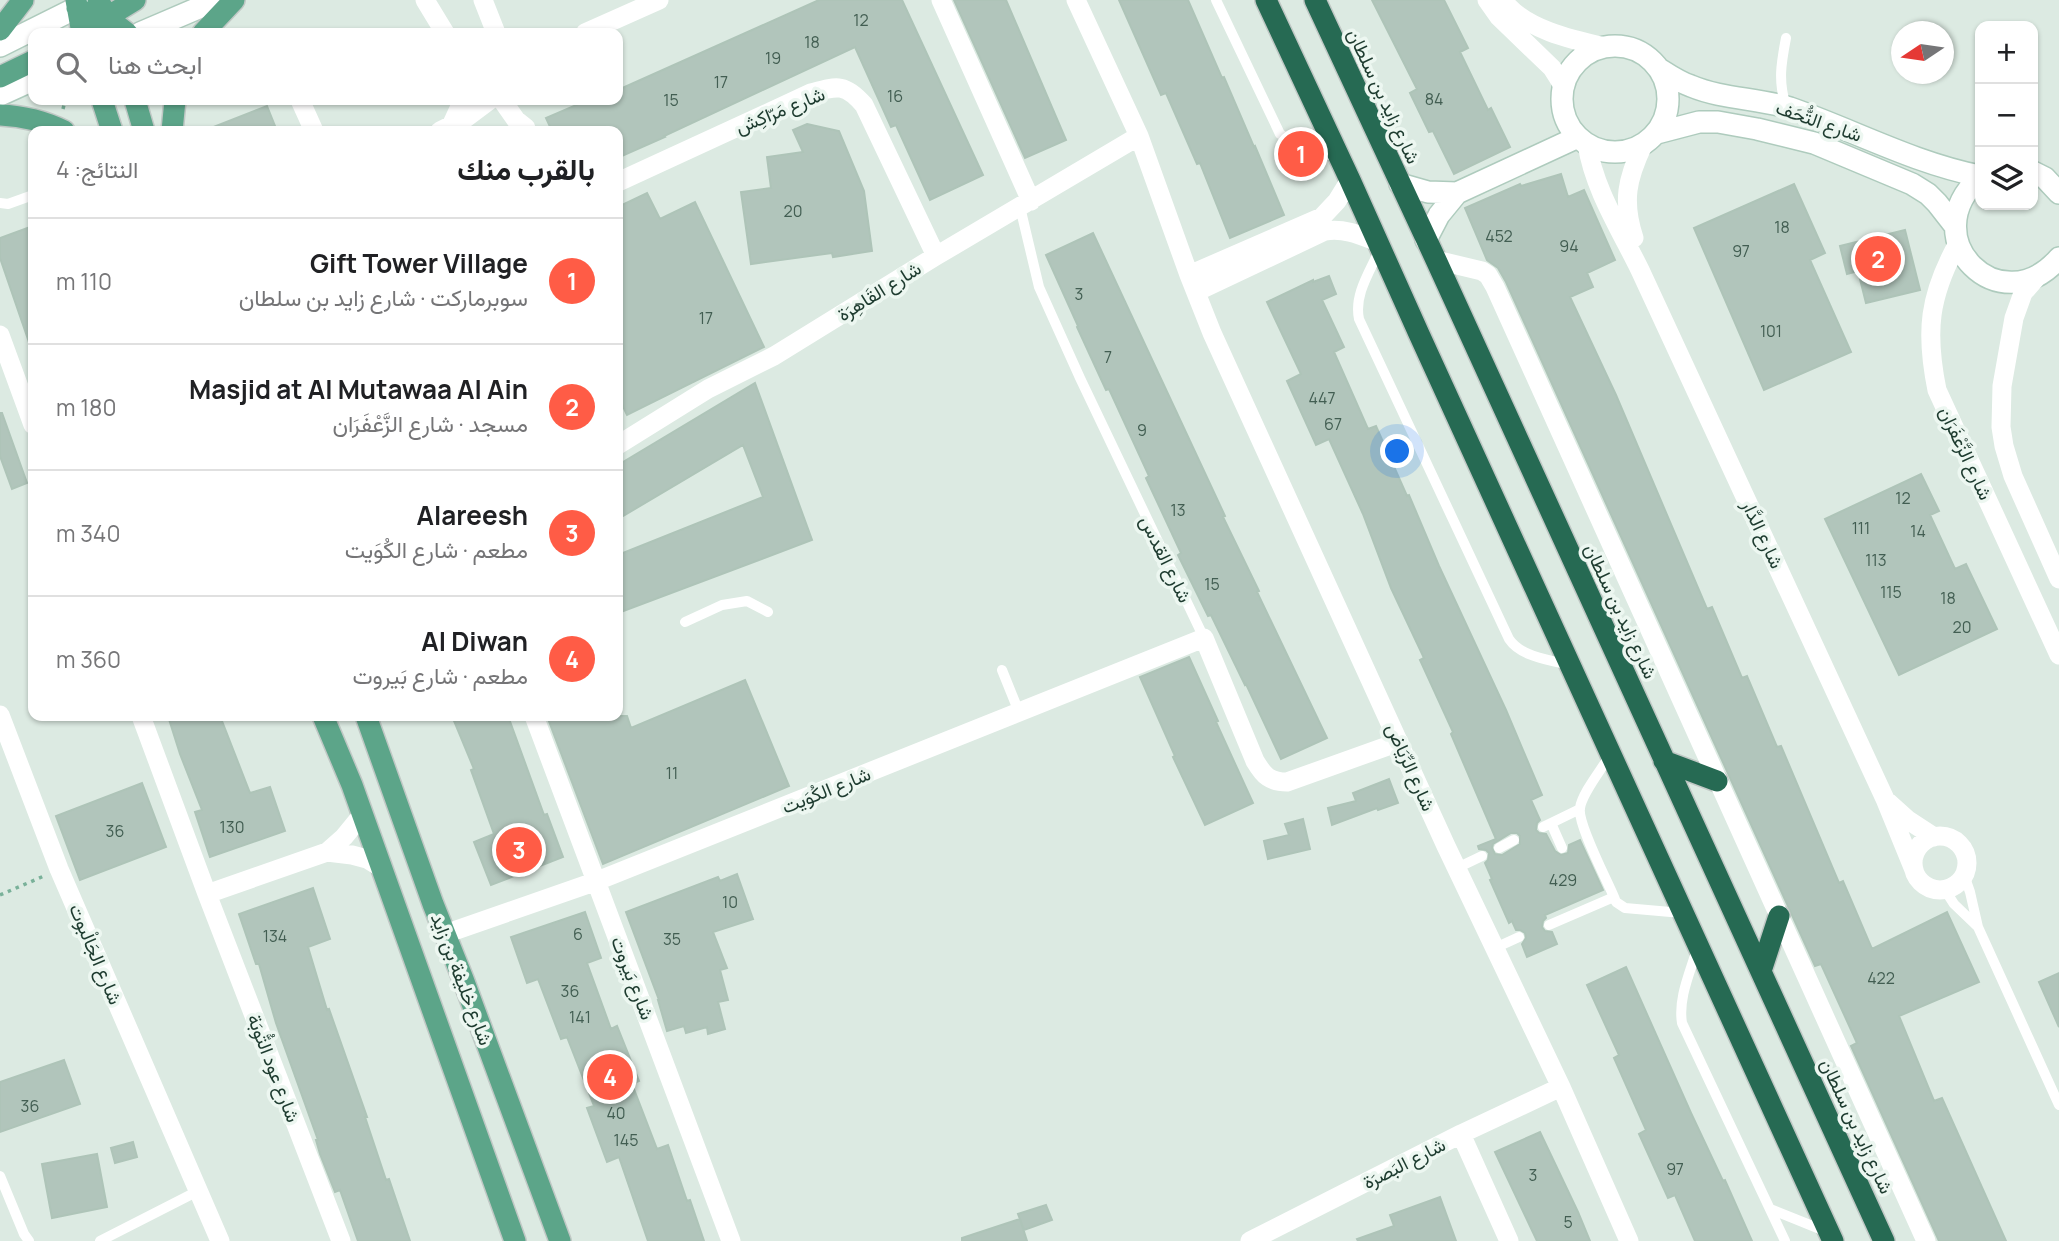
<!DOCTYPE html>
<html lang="ar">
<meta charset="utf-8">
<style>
:root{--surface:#fff;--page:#f6f6f6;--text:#202124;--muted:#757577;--line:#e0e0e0;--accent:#ff5c46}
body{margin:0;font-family:Manrope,Vazirmatn,sans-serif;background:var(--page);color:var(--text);direction:rtl}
.controls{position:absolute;right:21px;top:21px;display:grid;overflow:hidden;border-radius:14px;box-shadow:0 2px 5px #0004}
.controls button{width:63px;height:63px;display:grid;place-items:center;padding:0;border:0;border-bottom:2px solid var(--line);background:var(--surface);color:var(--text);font:35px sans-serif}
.compass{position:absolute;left:1891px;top:21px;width:63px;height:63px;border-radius:50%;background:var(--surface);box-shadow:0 2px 5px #0004;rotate:257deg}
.you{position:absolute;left:1398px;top:452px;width:24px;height:24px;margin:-18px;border:5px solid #fff;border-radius:50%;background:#1a73e8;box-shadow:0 0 0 10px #1a73e833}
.badge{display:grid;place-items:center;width:46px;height:46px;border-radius:50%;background:var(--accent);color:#fff;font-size:23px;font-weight:700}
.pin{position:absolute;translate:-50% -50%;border:4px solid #fff;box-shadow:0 2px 7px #0006}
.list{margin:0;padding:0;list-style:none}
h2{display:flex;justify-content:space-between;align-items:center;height:91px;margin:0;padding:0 28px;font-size:30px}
h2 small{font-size:23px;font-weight:400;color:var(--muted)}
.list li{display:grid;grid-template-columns:46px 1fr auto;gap:21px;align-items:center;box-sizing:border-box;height:126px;padding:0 28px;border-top:2px solid var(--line)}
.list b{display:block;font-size:26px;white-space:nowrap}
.list p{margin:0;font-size:23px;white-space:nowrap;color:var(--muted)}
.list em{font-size:23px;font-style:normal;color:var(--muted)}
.icon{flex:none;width:38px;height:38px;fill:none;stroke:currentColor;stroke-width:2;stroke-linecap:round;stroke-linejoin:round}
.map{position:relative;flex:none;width:2059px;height:1241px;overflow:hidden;direction:ltr}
.search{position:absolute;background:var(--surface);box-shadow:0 2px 5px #0004;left:28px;top:28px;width:595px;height:77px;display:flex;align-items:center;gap:18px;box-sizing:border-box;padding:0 24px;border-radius:14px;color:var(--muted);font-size:26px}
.panel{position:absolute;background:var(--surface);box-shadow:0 2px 5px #0004;left:28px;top:126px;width:595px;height:595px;border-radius:14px;direction:rtl}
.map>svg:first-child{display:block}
.building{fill:#b1c5bb;stroke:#aec4b8;stroke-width:2;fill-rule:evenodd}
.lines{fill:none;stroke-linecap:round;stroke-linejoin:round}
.secondary-casing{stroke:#aecbbd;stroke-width:24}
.primary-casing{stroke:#c0c8c5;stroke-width:24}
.highway-casing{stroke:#c0c8c5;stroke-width:24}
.path{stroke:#79b199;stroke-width:3.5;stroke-dasharray:3.5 5;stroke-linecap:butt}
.lane{stroke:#fff;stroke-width:10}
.street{stroke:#fff;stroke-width:19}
.secondary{stroke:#fff;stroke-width:21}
.primary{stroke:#5ca589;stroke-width:21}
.highway{stroke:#266a53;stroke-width:21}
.labels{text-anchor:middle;stroke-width:7;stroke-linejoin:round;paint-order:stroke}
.number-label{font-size:16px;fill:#425e52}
.street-label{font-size:19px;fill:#1d3b2f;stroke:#edf7f1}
</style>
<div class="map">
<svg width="2059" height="1241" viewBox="0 0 2059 1241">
<rect width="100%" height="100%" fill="#dceae2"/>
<path class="building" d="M819,0h83l81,175 -53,25 -34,-75 -5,2 -36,-80 -191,89 1,1 -43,19 -4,-11v-14h-66l-6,-13 42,-18h30v-10z
M954,0h52l60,140 -41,18z
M1119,0h69l34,78 2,-1 30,70 1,-1 29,69 -54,23 -30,-75 -3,1 -31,-71 -5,2z
M1372,0h72l24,48 -8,4 28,58 3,-2 19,39 -56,27 -21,-43 -4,1 -19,-39 7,-4z
M267,106l10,25h-71v-1z
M807,124l32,7 25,60 8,60 -39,6 -1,-4 -81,11 -10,-72 30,-4 -4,-31 36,-5 -10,-22z
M1561,174l7,23 16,-7 31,70 -28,13 6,14 -23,10 46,98 91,214 5,-2 30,71 5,-2 30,71 4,-1 58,137 4,-2 29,68 75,-37 32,70 -80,34 35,85 8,-3 64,143h-67l-88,-195 6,-3 -36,-79 -6,2 -309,-684 -8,-14 -11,-8 -22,-52 55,-24 1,2z
M1794,184l31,69 -15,7 41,92 -87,38 -70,-162z
M647,193l13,26 35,-17 69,145 -137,68 -9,-19v-189z
M33,226v122h-2l-31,-90v-20z
M1905,230l15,60 -54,13 -8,-32 -11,3 -7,-28z
M1093,233l132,283 -2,1 36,74 -2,1 70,146 -46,21 -35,-75 -1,1 -34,-70 -3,1 -30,-61 3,-2 -35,-75 3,-2 -40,-87 -3,1 -29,-63 1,-1 -32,-71z
M1329,276l7,18 -14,6 22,47 -10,5 34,77 8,-3 31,70 2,-1 30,71 67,144 36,85 -11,5 9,20 -3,3 -1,7 3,3 7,1 9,17 6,4 7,-2 1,-8 11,-5 23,50 -58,25 1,3 -3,3 -1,6 3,4 7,1 5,12 -30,13 -5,-13 4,-6 -1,-5 -5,-3h-4l-4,-9 -3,2 -19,-43 2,-1 -7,-16 3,-3 1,-7 -3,-3 -7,-1 -1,-3 18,-7 -45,-105 2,-2 -33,-72 4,-2 -33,-70 -28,-74 -34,-75 -13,6 -29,-64 14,-7 -34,-72 46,-22v2zM1511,833h6l3,3v8l-18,11 -7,-1 -3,-6 1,-4z
M755,383l57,157 -194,73v-58l145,-58 -20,-52 -125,74v-54z
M0,413h2l25,70 -15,6 -12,-33z
M1921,474l18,37 -9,4 25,54 11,-5 31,65 -98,46 -74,-156z
M1189,657l29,64 -2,1 37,81 -48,22 -32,-68 2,-1 -35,-79z
M745,680l44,106 -186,78 -56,-148h80l4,12z
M168,716h52l30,77 20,-6 15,44 -75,26 -15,-45 7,-2 -22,-56z
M452,716h56l36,99 3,-1 16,43 -72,28 -17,-43 20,-8 -23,-64 3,-1z
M1389,779l9,24 -20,7 -1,-2 -45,17 -4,-17 28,-7 -3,-8z
M142,783l24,64 -86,33 -24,-64z
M1303,819l7,30 -42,10 -4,-18 25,-6 -4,-11z
M737,874l16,45 -40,13 14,36 -7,2 8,30 -10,2 7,27 -17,5 -1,-7 -21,6 -2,-7 -17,5 -9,-31h1l-33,-88 92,-35 2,4z
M313,888l17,51 -22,8 19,63 2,-1 38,108h-2l21,63 3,-1 21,62h-52l-18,-51 -5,2 -15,-38 -4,-14h2l-42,-117 -17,-59h-3l-17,-50z
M585,912l16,46 -14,5 24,66 6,-3 22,55 -7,3 25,65 11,-4 19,56 3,-1 14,41h-56l-29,-84 -12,5 -20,-54 7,-2 -27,-69 -6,2 -23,-60 -11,4 -16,-46z
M1626,967l65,146 32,68 2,-1 27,61h-57l-20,-46 -7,3 -29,-64 7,-4 -32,-72 5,-3 -32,-70z
M2059,973v54l-20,-45z
M64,1060l16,44 -80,28v-50z
M1540,1132l38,80 12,29h-53l-42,-89z
M133,1142l4,15 -22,6 -4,-15z
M97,1154l10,53 -55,11 -10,-54z
M1440,1197l16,44h-98l-1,-2 37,-13 -4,-11z
M1046,1205l6,15 -28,10 -6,-16z
M1020,1219l7,22h-65v-3z"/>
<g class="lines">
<g class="secondary-casing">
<path id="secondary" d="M140,33l77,-33
M0,46l92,-46
M1562 99a53 53 0 1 1 106 0a53 53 0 1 1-106 0Z
M1658,68c11,7 21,14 33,18 31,13 67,12 99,22 63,22 124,55 190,68
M0,95l33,-15
M1657,133l42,-11h19l39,7 57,14 98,41 16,10 9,9 18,23
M2033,172l12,6 14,15
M1980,177c-68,62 21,148 79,81
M1400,184l28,8 29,1
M1426,240l13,-25 18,-22 121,-56"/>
</g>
<g class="primary-casing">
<path id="primary" d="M76,0l6,33
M98,0l11,19 18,14
M77,8l15,8 16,15
M0,30l23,-30
M98,33l19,-22 18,-11
M203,33l31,-33
M0,77l33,-16
M102,100l10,31
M135,100l9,31
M0,115c23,1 44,6 64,16
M172,131l3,-31
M323,716l29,69 163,456
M366,716l67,188 30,75 97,262"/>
</g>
<g class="highway-casing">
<path id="highway" d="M1266,0l84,180 69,154 414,907
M1315,0l121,260 448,981
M1664,761l53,20
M1761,971l18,-55"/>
</g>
<path class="path" d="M63,109l1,-4 10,-5
M0,895l44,-19"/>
<path class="lane" d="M1216,0l64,134 23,13 33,10
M1786,38c-5,26 -8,43 0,69
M0,203l8,1 25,-9
M1020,207l19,80 41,91 124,260
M1379,251c-10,22 -25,44 -20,68l150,320c12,18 39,20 59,26
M685,622l37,-17 25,-4 21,11
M1002,670l17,42
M1610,755c-8,14 -28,38 -30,53 -3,15 27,72 34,89l2,5 9,6 57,5
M1551,823l11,25
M1543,827l37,-18
M1499,848l15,-8
M1457,868l25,-12
M1964,875l6,17 8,35 81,178
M1945,890l9,14 24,23
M1549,925l65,-28
M1495,948l24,-11
M1697,949c-7,24 -19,49 -15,74l103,218
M0,1176l24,58 5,7
M1770,1209l55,22
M100,1241l98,-50"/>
<path class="street" d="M425,0l20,33
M483,0l13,33
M941,0l90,201
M1076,0l63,136 50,139 23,58 234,513 115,241 68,154
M1487,0l12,17 53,51 12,19
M1503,0c20,29 70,40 102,47
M585,33l74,-33
M300,100l14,31
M502,100l14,20 10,8
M451,126l12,-26
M440,131l26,-13 24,-18
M1587,144c7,45 33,85 53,126l245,529 29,71
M618,182l193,-89c26,-7 34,-10 53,12l72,151
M1634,238c-12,-37 -7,-59 9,-93
M1958,243c-29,53 -33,88 -21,147l122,265
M1436,260l46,11 6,4 7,12 431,954
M1189,275l133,-58 15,-16 13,-21
M2037,277l-14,16 -9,25 -12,68 -1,41 3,19 9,30 46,103
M1196,292l129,-61c20,-3 35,4 53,11
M0,335l33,90
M618,445l90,-56 66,-33 162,-100 203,-120
M0,715l59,154 161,372
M141,716l66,178 134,347
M534,716l197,525
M1888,802l20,18 26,17
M1913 863a27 27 0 1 1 54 0a27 27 0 1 1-54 0Z
M327,852l17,-15 18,-22
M207,894l120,-42 25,3 15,4 13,8
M445,934l152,-53 607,-243 51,123c9,15 15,21 32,21l112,-40
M1461,1134l48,107
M1250,1241l211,-107 100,-47"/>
<use href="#secondary" class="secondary"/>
<use href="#primary" class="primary"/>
<use href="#highway" class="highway"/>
</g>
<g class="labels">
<g class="number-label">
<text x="861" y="26">12</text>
<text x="812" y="48">18</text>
<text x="773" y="64">19</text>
<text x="721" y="88">17</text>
<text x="895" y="102">16</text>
<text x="1434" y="105">84</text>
<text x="671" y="106">15</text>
<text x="793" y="217">20</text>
<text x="1782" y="233">18</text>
<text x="1499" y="242">452</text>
<text x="1569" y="252">94</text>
<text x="1741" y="257">97</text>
<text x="1079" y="300">3</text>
<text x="706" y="324">17</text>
<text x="1771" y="337">101</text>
<text x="1108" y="363">7</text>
<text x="1322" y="404">447</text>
<text x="1333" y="430">67</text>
<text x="1142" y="436">9</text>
<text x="1903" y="504">12</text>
<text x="1178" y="516">13</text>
<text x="1861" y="534">111</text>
<text x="1918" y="537">14</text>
<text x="1876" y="566">113</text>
<text x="1212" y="590">15</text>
<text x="1891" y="598">115</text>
<text x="1948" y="604">18</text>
<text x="1962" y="633">20</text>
<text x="672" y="779">11</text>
<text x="232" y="833">130</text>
<text x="115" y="837">36</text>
<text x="1563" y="886">429</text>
<text x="730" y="908">10</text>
<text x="578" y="940">6</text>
<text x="275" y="942">134</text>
<text x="672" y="945">35</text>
<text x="1881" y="984">422</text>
<text x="570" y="997">36</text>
<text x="580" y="1023">141</text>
<text x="30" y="1112">36</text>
<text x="616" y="1119">40</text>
<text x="626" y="1146">145</text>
<text x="1675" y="1175">97</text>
<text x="1533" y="1181">3</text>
<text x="1568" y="1228">5</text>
</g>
<g class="street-label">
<text transform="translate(1384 96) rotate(65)" y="7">شارع زايد بن سلطان</text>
<text transform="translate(780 110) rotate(-22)" y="7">شارع مَرّاكِش</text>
<text transform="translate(1819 121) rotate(19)" y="7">شارع التُّحَف</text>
<text transform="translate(879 291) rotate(-32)" y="7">شارع القَاهِرَة</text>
<text transform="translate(1966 453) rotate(65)" y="7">شارع الزَّعْفَرَان</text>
<text transform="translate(1763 534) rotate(65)" y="7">شارع الدَّار</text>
<text transform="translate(1166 559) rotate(64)" y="7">شارع القدس</text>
<text transform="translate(1621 611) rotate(65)" y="7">شارع زايد بن سلطان</text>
<text transform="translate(1411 767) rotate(66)" y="7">شارع الرِّيَاض</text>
<text transform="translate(826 790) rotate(-22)" y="7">شارع الكُوَيت</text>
<text transform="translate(96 954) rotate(67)" y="7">شارع الجَالْبوت</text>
<text transform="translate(633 978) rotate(69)" y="7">شارع بَيروت</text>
<text transform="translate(462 979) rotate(69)" y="7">شارع خليفة بن زايد</text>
<text transform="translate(274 1068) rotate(69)" y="7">شارع عود التُّوبَة</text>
<text transform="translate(1857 1126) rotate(65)" y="7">شارع زايد بن سلطان</text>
<text transform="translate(1404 1163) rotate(-27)" y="7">شارع البَصرَة</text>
</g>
</g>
</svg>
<div class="controls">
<button>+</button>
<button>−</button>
<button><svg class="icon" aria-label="layers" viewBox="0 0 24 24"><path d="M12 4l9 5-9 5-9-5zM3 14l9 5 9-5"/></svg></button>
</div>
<svg class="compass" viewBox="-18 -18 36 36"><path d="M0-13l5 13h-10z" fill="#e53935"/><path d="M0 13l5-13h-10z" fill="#757577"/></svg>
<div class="you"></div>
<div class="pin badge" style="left:1301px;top:154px">1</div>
<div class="pin badge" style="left:1878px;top:259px">2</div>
<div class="pin badge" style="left:519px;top:850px">3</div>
<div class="pin badge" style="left:610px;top:1077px">4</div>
<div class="search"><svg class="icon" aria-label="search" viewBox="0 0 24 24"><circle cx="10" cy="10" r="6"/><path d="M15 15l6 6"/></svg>ابحث هنا</div>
<section class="panel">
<h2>بالقرب منك<small>النتائج: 4</small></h2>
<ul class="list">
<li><span class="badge">1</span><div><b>Gift Tower Village</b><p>سوبرماركت · شارع زايد بن سلطان</p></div><em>110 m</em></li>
<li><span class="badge">2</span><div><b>Masjid at Al Mutawaa Al Ain</b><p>مسجد · شارع الزَّعْفَرَان</p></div><em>180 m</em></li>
<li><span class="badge">3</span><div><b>Alareesh</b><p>مطعم · شارع الكُوَيت</p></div><em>340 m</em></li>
<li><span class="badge">4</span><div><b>Al Diwan</b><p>مطعم · شارع بَيروت</p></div><em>360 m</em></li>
</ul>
</section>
</div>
